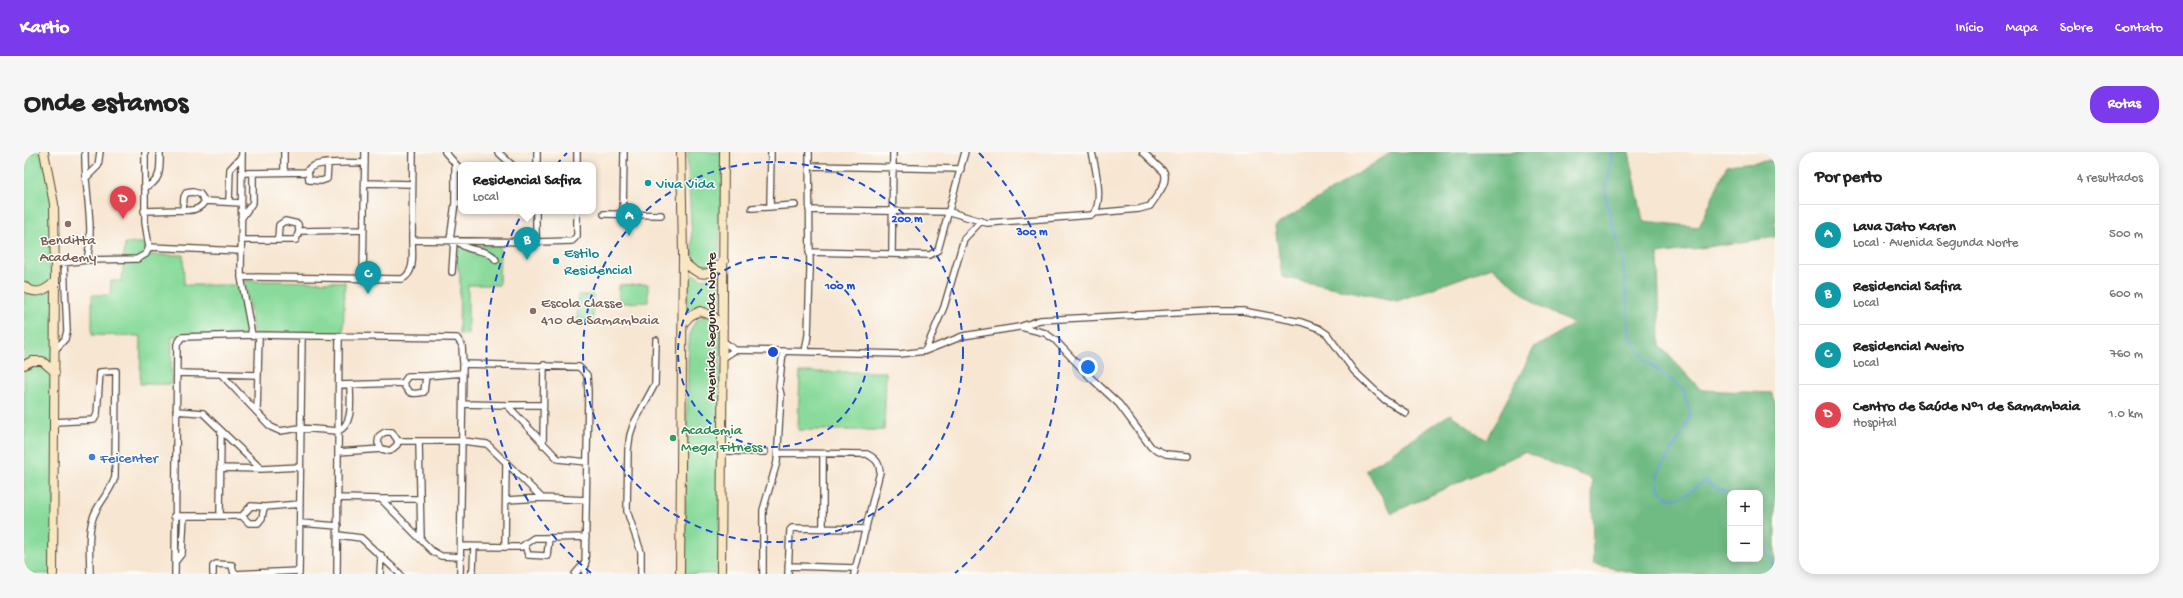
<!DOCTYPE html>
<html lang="pt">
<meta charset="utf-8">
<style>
:root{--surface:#fff;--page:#f6f6f6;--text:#222;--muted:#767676;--line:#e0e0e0;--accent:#7c3aed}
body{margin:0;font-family:"Gochi Hand",sans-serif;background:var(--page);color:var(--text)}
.controls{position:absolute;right:12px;bottom:12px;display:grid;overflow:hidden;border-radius:8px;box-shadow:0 2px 10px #0003}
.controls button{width:36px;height:36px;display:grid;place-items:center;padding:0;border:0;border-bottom:1px solid var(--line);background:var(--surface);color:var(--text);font:20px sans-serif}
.you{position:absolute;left:1064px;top:215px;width:14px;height:14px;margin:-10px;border:3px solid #fff;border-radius:50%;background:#1a73e8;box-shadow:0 0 0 6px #1a73e833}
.badge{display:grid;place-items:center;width:26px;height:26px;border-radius:50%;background:var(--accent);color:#fff;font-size:13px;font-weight:700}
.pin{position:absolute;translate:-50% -33px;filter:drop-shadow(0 1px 2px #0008)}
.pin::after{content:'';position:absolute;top:21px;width:14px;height:12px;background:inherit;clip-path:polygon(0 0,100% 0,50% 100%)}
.popup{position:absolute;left:434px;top:10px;width:138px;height:52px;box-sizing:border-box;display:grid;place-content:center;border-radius:8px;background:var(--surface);filter:drop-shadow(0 1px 3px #0005);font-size:13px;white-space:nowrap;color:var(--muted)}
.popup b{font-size:15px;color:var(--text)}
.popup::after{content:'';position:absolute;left:50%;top:100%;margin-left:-8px;border:8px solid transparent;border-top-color:var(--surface)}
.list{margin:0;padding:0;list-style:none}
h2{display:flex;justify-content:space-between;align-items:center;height:52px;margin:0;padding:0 16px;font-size:17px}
h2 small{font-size:13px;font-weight:400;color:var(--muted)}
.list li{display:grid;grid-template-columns:26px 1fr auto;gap:12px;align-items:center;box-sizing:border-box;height:60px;padding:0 16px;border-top:1px solid var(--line)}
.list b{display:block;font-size:15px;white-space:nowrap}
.list p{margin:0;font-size:13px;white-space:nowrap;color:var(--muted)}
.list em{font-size:13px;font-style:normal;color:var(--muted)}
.map{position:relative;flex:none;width:1751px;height:422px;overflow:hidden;border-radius:16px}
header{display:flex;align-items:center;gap:24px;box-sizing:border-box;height:56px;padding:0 20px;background:var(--accent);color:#fff}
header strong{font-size:19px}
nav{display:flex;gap:22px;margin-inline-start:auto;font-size:14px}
.intro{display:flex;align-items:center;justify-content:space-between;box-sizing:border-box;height:96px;padding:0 24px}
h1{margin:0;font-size:28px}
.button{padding:10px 18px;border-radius:16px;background:var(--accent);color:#fff;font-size:14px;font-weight:700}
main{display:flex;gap:24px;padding:0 24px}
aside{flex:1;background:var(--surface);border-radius:16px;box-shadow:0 2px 10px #0003}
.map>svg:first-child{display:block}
.green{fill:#8adb9b;stroke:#62825c}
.forest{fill:#6fbb83;stroke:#557250;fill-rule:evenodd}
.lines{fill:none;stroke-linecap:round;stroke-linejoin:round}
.stream{stroke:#6a9dd5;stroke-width:2}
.minor-casing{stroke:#574639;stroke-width:8}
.secondary-casing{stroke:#574639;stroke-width:10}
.minor{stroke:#fff;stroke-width:5.5}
.secondary{stroke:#f9e7c3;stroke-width:8}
.ring{fill:none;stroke:#1d4ed8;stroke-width:2;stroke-dasharray:7 5}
.culture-dot{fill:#0f9aa8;stroke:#fdfcf7;stroke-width:1.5}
.education-dot{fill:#8d6e63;stroke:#fdfcf7;stroke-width:1.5}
.leisure-dot{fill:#2e9e5b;stroke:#fdfcf7;stroke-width:1.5}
.shop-dot{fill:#3f7fe0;stroke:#fdfcf7;stroke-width:1.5}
.labels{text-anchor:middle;stroke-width:3;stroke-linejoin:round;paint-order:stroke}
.culture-label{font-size:15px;fill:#0d838f;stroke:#fdfcf7;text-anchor:start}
.education-label{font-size:15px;fill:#785e54;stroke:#fdfcf7}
.street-label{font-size:15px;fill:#3b2a1e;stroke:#fdfcf7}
.leisure-label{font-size:15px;fill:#27864d;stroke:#fdfcf7;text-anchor:start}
.shop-label{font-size:15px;fill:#366cbe;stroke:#fdfcf7;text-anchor:start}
.centre{fill:#1d4ed8;stroke:#fdfcf7;stroke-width:2}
.ring-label{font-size:12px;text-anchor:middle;font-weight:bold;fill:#1d4ed8;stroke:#fdfcf7;stroke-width:3;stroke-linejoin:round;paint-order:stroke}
</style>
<header>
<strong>Kartio</strong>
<nav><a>Início</a><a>Mapa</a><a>Sobre</a><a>Contato</a></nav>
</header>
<div class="intro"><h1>Onde estamos</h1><a class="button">Rotas</a></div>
<main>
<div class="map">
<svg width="1751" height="422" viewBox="0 0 1751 422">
<rect width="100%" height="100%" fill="#fdfcf7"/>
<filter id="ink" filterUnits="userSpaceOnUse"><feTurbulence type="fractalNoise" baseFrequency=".025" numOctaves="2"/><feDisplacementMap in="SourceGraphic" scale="8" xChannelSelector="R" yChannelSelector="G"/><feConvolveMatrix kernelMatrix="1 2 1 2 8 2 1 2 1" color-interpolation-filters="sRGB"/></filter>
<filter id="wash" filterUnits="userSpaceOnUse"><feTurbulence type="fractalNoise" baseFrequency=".012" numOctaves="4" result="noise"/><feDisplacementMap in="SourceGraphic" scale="16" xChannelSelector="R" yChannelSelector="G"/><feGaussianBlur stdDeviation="0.9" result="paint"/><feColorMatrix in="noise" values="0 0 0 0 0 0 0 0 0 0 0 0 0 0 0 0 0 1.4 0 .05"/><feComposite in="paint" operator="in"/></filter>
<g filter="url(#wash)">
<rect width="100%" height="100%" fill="#f7e6d2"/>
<path class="green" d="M0,0h21l10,52 -1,370h-30z
M663,0h35l1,15 -4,91 -4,7 -8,4 -9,-3 -5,-8z
M101,91h19l7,12h32l1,30h57l9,50 -78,1 -1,48h-31l1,-48 -49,-1v-40h18l1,-14h11z
M476,93l-1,40h-31v50l-9,-1 1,-60 -5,-14 2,-13z
M696,118l1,46c-11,-11 -21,-10 -34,-2v-43l16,8 11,-3z
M221,129l100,1 -2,53h-89z
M624,132v18l-29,1v-18z
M554,143h15v29h-16z
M682,163l15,12 -2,247h-35l4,-215c2,-18 -2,-37 18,-44z
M776,220h86l-2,58h-86z"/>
<path class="forest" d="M1368,0h237l14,69 56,6 28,-62 48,-5v77l-117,17 2,92 41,44 71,3 3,10v171h-135l-47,-10 -1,-85 -68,-27 -132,61 -26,-43 84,-56 36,26 48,-92 40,-24 -36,-18 -46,-39 -95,34 -115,-24 -7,-51zM1706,341h30v66h-30z"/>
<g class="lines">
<path class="stream" d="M1585,0l3,6 -7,38 18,64 7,79 17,23 36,27 7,24 -6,18 -27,44 2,14 10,9 14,-1 21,-16 26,14
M1736,377l15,41"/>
</g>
</g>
<g filter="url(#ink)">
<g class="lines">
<g class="minor-casing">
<path id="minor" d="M121,0v70l4,25 92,4
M218,0l-1,125 161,2c14,-7 10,-25 10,-39l124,2v-31
M260,0v20
M421,0l16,18
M474,0l14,13
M304,12l-1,15 -6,2 -12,-1 -1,-10c6,-10 44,-7 57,-7
M513,13v-13
M553,13v-13
M785,14l152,3
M218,21l65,-1
M61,27l13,-13 2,-14
M341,31l47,1
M120,35c18,-4 16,-20 16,-35
M169,40l7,2 5,7c-5,9 -13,10 -22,9l1,-13 2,-4z
M181,49l36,2
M205,50l1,-33 12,-13
M431,51h6
M746,55l1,-55
M728,56l43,-3
M785,58l141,2 37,11 105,-8c13,-11 3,-48 0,-63
M120,59l39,-1
M1070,61l45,-4 11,-3c6,-10 19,-23 14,-34l-21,-20
M580,62l57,1
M599,62l1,-62
M217,67l12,-17v-29
M261,69l13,3 1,7 -3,9h-18l1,-15z
M275,79l65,-1
M217,88h37
M388,88l1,-88
M426,88l5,-37v-39
M433,88c9,14 32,7 39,20
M512,90l36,-1 5,-5v-25
M785,100l121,3 8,-5 27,-98
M868,101l1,-101
M63,108l50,-1 9,-5 3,-7
M30,112l33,-4c8,-36 -3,-71 -2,-108
M428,120l2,-32
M217,125l11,58
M339,127l2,-127
M997,175l24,6 10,7 36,38 28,26 32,43 15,7 22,2
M700,190l11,8 165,4 25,-3 38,-15 56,-9 21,-7 173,-9h30l58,11 17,6 9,6 27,37 31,29 21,13
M31,198l10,-11 2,-8 -3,-68
M901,199l19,-44 20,-68 16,-17
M781,200l3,-17 2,-65 -1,-118
M699,206l12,-8
M153,221l44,1 50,53 9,4 20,-3 38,3c16,-7 12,-31 12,-46
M197,222l37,1
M384,224h18l-2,16c-12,3 -16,2 -21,-9z
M402,224l37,-3
M315,233l64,-2
M439,252l44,1 51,54 29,3
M483,253h36
M152,259l27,2 58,56 39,-2
M233,259l2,-75
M30,270l40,-2 3,-6 3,-42 16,-1 -1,106c-4,14 -15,24 -21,38 -7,17 -4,41 -4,59
M374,289h65l24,3 55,54 44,2
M395,290l2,97
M519,293l1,-80
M699,299l42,1
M314,300l44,-3 8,2 7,-6 1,-4 -6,-9h-7l-6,4 -1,7 4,6
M754,301l89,1c9,5 12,8 13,18l-26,102
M799,302v74
M196,316l41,1
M314,346l43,1 51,52 9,5 20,1
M357,347h38
M482,348l36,-2
M227,354l13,1 -2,11 -4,5h-9l-7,-7z
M240,355l36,-3
M150,364h68
M196,364l1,-85
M276,371l38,3
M314,383l23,3 39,36
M525,386l37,-1
M437,394l44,1 1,-85
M481,395h16l13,-9h15l-2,18 -19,-1 -3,-10
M151,410l7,-9 2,-37
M764,414l67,2
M151,422l2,-230 5,-7 70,-2 205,3 5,7 1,19 116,3 8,8 1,17 -3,182
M189,422v-8l3,-2 16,1 2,9
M210,422l65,-3
M275,422l3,-238
M313,422l2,-238
M356,422l1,-19
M436,422l3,-210
M447,422l2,-5 1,-22
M551,422l11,-13
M617,422v-22l-14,-41 1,-61 2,-15 4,-12 21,-39 1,-44
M739,422v-64l14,-48 4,-67 -2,-8 4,-35
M764,422l2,-44 2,-2 74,1"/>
</g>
<g class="secondary-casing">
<path id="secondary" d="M20,0l10,52 1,77 -2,293
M659,109c17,17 24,17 41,0
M0,134c11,10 22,5 31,-5
M659,172l7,-8 10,-5 13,5 10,11
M0,213l8,-4h10l13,11
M656,422l3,-320 -2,-102
M697,422l3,-422"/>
</g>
<use href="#minor" class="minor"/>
<use href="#secondary" class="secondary"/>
</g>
</g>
<g class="ring">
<circle cx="749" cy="200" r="95"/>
<circle cx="749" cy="200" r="190"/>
<path d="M567 421A286 286 0 0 1 543 1M955 1A286 286 0 0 1 931 421"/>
</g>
<g class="culture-dot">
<circle cx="624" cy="31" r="4"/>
<circle cx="532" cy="109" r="4"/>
</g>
<g class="education-dot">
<circle cx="44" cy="72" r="4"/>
<circle cx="509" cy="159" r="4"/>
</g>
<circle class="leisure-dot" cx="649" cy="286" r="4"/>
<circle class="shop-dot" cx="68" cy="305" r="4"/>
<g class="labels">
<g class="culture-label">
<text x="632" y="36">Viva Vida</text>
<text x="540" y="105">Estilo<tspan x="540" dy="17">Residencial</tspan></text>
</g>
<g class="education-label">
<text x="44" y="92">Benditta<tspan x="44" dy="17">Academy</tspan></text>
<text x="517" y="155" text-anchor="start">Escola Classe<tspan x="517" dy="17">410 de Samambaia</tspan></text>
</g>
<g class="street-label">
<text transform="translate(686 175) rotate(-90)" y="5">Avenida Segunda Norte</text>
</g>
<g class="leisure-label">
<text x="657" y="282">Academia<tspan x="657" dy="17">Mega Fitness</tspan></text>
</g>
<g class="shop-label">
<text x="76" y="310">Feicenter</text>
</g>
</g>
<circle cx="749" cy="200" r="6" class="centre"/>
<g class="ring-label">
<text x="883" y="70">200 m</text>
<text x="1008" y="83">300 m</text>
<text x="816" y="137">100 m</text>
</g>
</svg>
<div class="controls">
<button>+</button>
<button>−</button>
</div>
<div class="you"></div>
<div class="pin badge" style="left:605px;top:84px;background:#0f9aa8">A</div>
<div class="pin badge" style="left:503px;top:108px;background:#0f9aa8">B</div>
<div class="popup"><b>Residencial Safira</b>Local</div>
<div class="pin badge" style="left:344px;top:142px;background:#0f9aa8">C</div>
<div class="pin badge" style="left:99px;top:67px;background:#e0444e">D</div>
</div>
<aside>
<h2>Por perto<small>4 resultados</small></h2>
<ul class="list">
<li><span class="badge" style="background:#0f9aa8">A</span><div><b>Lava Jato Karen</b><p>Local · Avenida Segunda Norte</p></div><em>500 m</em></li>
<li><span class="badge" style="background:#0f9aa8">B</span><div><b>Residencial Safira</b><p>Local</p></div><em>600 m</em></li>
<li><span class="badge" style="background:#0f9aa8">C</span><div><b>Residencial Aveiro</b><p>Local</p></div><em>760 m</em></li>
<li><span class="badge" style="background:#e0444e">D</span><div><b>Centro de Saúde Nº1 de Samambaia</b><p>Hospital</p></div><em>1.0 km</em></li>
</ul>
</aside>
</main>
